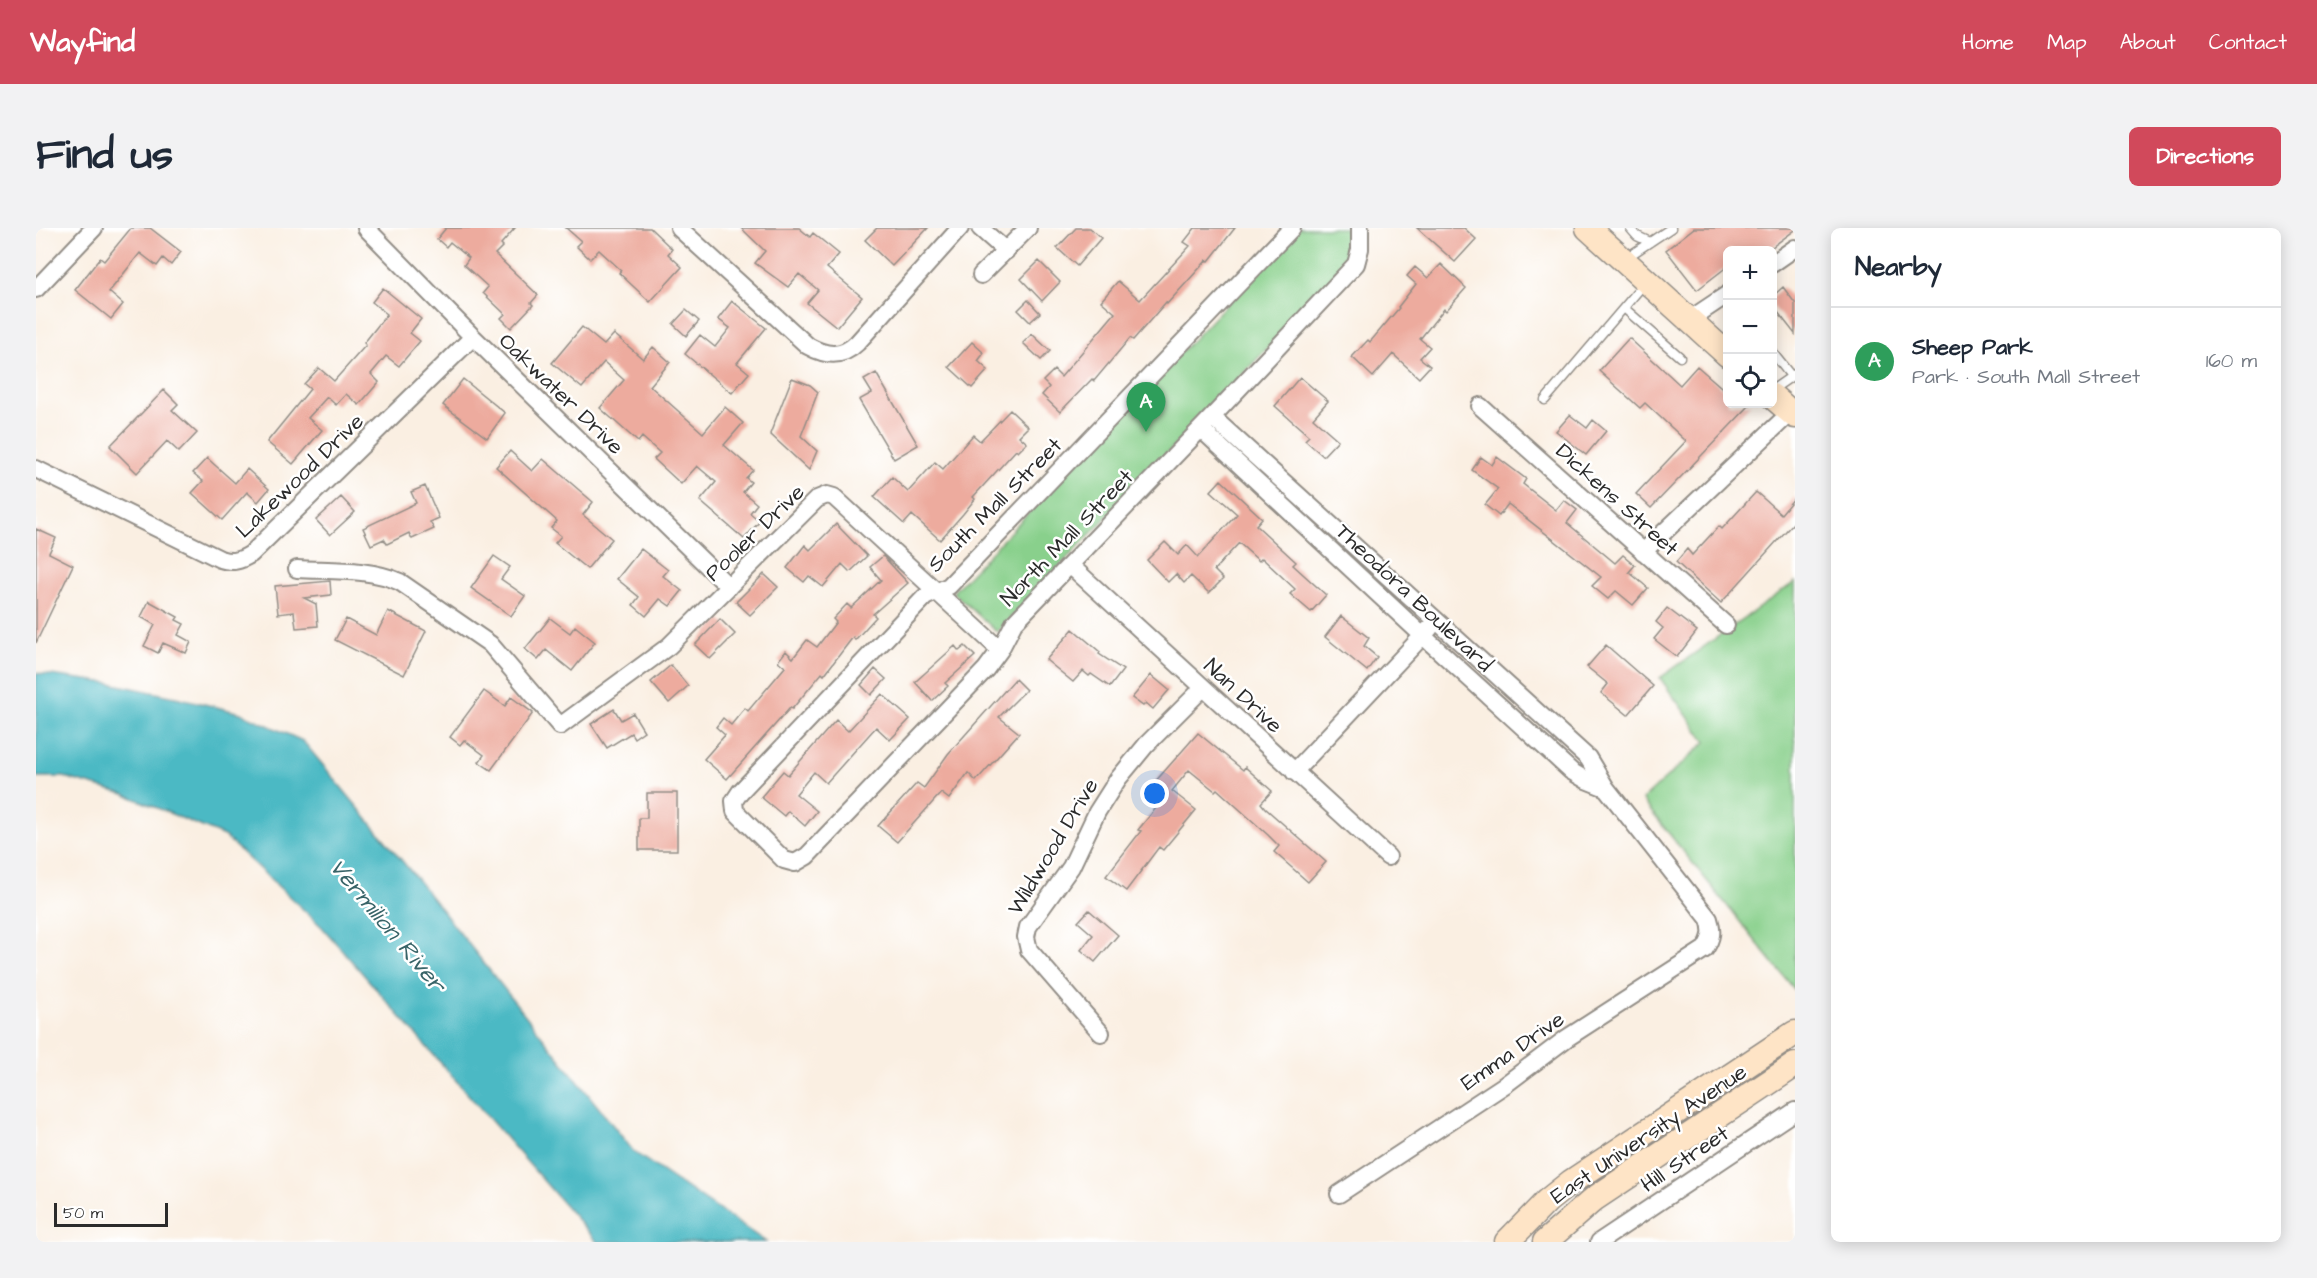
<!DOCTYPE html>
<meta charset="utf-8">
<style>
:root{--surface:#fff;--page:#f2f2f3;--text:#1f2937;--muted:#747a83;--line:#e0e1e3;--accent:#d1495b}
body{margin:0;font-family:"Architects Daughter",sans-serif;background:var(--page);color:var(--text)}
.controls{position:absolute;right:18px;top:18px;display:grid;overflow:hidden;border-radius:9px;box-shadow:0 3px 15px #0003}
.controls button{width:54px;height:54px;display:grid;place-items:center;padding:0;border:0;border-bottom:2px solid var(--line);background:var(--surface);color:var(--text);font:30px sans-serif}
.scale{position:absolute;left:18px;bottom:15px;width:114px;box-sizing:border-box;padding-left:6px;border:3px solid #2b2b2b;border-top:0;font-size:16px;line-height:21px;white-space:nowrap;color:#2b2b2b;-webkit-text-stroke:4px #fff;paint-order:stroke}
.you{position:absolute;left:1119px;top:566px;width:21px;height:21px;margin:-15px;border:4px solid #fff;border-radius:50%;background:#1a73e8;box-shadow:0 0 0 9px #1a73e833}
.badge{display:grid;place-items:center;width:39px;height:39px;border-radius:50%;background:var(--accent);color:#fff;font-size:20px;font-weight:700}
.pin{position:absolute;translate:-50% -50px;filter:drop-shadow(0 2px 3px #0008)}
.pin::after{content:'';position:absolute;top:32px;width:21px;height:18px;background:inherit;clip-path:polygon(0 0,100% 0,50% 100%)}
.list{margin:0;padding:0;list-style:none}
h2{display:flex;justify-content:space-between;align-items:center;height:78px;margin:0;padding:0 24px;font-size:26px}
h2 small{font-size:20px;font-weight:400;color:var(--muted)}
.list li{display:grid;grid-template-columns:39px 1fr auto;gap:18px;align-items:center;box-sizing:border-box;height:108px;padding:0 24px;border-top:2px solid var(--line)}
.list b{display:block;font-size:22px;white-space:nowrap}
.list p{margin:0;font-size:20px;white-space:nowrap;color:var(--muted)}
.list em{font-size:20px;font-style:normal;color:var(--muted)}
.icon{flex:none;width:33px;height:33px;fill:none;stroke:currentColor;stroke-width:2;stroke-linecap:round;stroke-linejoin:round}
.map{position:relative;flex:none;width:1759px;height:1014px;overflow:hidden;border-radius:9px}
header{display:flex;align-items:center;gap:36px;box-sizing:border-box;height:84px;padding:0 30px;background:var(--accent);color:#fff}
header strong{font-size:28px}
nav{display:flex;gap:33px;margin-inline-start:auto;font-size:21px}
.intro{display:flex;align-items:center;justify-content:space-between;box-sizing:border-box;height:144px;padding:0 36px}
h1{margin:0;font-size:42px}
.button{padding:15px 27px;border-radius:9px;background:var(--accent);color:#fff;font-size:21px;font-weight:700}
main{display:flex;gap:36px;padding:0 36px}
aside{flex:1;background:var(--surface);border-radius:9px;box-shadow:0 3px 15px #0003}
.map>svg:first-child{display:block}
.green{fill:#89d08c;stroke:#5a7e5c;stroke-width:1.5}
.water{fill:#4bb9c4;stroke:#3b7278;stroke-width:1.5}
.building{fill:#edab9e}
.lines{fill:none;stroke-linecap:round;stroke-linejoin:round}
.service-casing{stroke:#928d86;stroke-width:11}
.minor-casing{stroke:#928d86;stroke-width:20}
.secondary-casing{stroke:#928d86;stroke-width:27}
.service{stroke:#fff;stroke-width:8}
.minor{stroke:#fff;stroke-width:16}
.secondary{stroke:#fee4c6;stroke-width:24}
.labels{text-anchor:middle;stroke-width:5;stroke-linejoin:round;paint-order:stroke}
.street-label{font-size:22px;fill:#2b2b2b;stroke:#fff}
.water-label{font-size:24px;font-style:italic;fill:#386468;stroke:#fff}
</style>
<header>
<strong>Wayfind</strong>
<nav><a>Home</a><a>Map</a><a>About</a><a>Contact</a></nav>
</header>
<div class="intro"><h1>Find us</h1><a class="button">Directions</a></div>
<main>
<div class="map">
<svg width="1759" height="1014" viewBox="0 0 1759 1014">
<rect width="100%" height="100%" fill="#fff"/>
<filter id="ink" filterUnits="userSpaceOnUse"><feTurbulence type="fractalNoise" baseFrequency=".0167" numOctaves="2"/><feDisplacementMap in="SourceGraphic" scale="12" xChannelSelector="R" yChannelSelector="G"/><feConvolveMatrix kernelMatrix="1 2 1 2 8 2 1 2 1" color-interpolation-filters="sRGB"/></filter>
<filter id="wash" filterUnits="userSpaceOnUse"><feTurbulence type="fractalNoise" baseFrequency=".008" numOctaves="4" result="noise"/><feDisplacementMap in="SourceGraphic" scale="24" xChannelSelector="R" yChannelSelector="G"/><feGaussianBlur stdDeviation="1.35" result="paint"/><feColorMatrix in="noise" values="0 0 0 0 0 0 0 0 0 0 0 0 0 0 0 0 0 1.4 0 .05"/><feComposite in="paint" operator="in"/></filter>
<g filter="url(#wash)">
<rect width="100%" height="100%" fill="#faefe2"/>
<path class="green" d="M1263,0h46c8,16 4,31 -6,45l-342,359 -44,-40z
M1759,354v408l-153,-190 64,-58 -46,-64z"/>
<path class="water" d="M0,445l73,10 71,15 61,15 62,28 110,133 221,278 132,90h-169l-275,-315 -98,-91 -100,-42 -60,-17h-28z"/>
<g id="blocks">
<path class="building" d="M95,0h19l31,24 -10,13 -8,-7 -6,8 -17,-13 -31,39 14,12 -12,15 -36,-29 25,-32 4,3z
M410,0h69l-14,16 2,2 -8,8 43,41 -7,8 2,2 -22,23 -10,-10 4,-4 -22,-21 5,-6 -24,-22 5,-7 -19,-16 -4,5 -9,-8z
M530,0h84l22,21 -4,5 14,13 -32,35 -31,-29 2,-3 -22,-20 -9,9 -14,-13 5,-5z
M705,0h58l11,9 3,-4 26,21 -12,14 35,29 -25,30 -30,-24 11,-13 -19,-16 -11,13 -33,-24 10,-12z
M841,0h51l-36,38 -27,-26z
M1040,0h14l11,10 -24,28 -20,-18z
M1159,0h40l-26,33 -2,-1 -40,44 -1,-2 -33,38 -3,-2 -36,43 -2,-2 -32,33 -18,-17 7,-8 -6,-6 11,-11 7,7 54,-64 -14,-12 17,-20 22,19 50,-54 -6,-4z
M1381,0h47l12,11 -21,23z
M1658,0h101v2l-27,20h-40v16l-31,24 -31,-40z
M1003,33l21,21 -18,19 -21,-22z
M1405,36l25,24 -20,23 -2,-2 -24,30 10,8 -10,11 10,8 -11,12 -26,-24 -20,23 -21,-20 16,-17 2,2 29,-34 -1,-1 18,-23 -9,-8 8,-9 13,11z
M1747,59l12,16v31l-22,-28v-10z
M347,60l38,31 -11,14 10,8 -21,25 -13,-10 -15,18 8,8 -20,23 -13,-11 -10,11 -9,-8 -19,21 14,12 -29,34 -26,-22 43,-53 -6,-5 15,-16 15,13 32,-36 -2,-2 23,-29 -15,-12z
M992,72l12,13 -10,9 -12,-12z
M696,73l34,27 -29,35 12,10 -17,20 -47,-39 15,-19 15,12 15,-19 -12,-9z
M650,82l13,11 -13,15 -13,-12z
M546,99l22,18 10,-11 29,25 10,-12 17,15 -20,24 53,47 22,-26 18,16 -19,22 29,25 -7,8 5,4 -8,10 14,12 -7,9 10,8 -16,18 -44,-38 16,-19 -19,-16 -16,18 -27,-25 6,-6 -18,-16 -4,5 -38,-34 24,-28 -20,-18 -22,26 -30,-25z
M996,106l18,17 -9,9 -18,-17z
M1593,110l51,47 17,-19 31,27v11h23l-100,104 -15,-14 50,-53 -41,-38 -5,5 -41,-37z
M936,114l12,11 -6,8 10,9 -16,18 -23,-21z
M840,145l42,72 -24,14 -35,-59 13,-7 -8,-13z
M1264,149l28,24 -15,17 25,22 -15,16 -18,-16 4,-4 -34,-30z
M756,150l18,7 8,7 -17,44 16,15 -8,19 -39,-36z
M427,151l42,34 -18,25 -44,-33z
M128,162l14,14 -6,6 25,23 -18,19 -12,-11 -30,32 -27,-27z
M974,182l18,17 -9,9 8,7 -9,9 -2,-2 -43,47 2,2 -12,15 -23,26 -28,-25 -8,9 -30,-27 18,-20 16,15 27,-30 8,7 30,-34 7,6z
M1534,187l17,13 6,-8 13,11 -20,24 -30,-24z
M474,223l22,20 11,-12 50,43 -10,13 29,24 -25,30 -32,-26 6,-7 -10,-8 6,-7 -61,-54z
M1445,229l11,8 5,-8 29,22 -3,5 33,26 8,-10 13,10 -10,13 48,40 8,-8 12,10 -6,7 19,16 -15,17 -17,-14 -8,8 -16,-13 9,-9 -93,-73 -9,12 -14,-11 13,-16 -26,-19z
M171,230l28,25 12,-14 22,20 -11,13 -11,-10 -25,28 -30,-27 11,-12 -10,-8z
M1185,252l41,38 -6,7 40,37 -3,3 33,30 -15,17 -21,-18 5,-5 -33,-31 -3,3 -20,-18 -25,27 9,9 -14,14 -18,-17 -7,7 -8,-9 -8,8 -21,-22 18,-18 13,13 9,-10 11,12 39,-43 -26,-23z
M389,258l14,32 -9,4 4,7 -22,10 -3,-6 -22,11 -3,-5 -13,6 -8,-17 53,-25 -5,-11z
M1720,264l25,22 14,-17v24l-74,82 -45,-41 11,-13 5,6 27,-29 3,3z
M305,269l14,15 -25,23 -14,-15z
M800,296l31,32 -17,16 -8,-8 -19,23 -14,-11 -5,6 -17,-14 18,-23 5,5z
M0,301l20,9 -7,15 24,12 -37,78z
M605,321l27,21 -5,6 19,15 -12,15 -10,-7 -14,17 -13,-11 6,-8 -22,-18z
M458,328l16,11 -9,12 24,17 -14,20 -40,-28z
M847,328l25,27 -35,31 3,3 -21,23 -2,-3 -29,38 -2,-2 -30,36 -2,-1 -63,71 -23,-20 21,-24 -9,-8 7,-9 8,7 14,-17 3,3 37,-44 -7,-6 8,-10 7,7 14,-18 10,7 19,-25 -3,-3 14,-15 4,4 30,-28 -11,-13z
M728,346l14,13 -28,28 -14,-13z
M294,353l1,14 -27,3 12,6 2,22 -22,2 -2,-16 -16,2 -3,-28z
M113,373l29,16 -2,3 8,4 -6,11 13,7 -5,11 -23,-10 -5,10 -14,-7 11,-21 -14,-8z
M1631,380l30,23 -20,26 -23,-18 9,-11 -7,-6z
M352,383l38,20 -22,44 -69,-35 11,-21 30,16z
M1305,388l28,22 -5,8 13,11 -10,14 -42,-34z
M514,390l20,15 5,-7 20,16 -23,29 -26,-21 -8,10 -13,-11z
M684,391l15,15 -25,25 -15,-14z
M1037,401l27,23 -1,2 24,16 -13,17 -19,-13 -2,2 -6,-5 -10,11 -27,-22z
M1570,417l47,41 -25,29 -27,-22 7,-9 -21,-17z
M919,418l4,5 6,-5 10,10 -30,27 3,3 -16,15 -17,-19z
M635,437l17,21 -19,17 -18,-21z
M839,441l11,10 -15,16 -10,-10z
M1115,447l18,15 -16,19 -7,-6 -3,3 -11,-8z
M979,451l11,11 -27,27 20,16 -43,48 -8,-8 -19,26 -8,-6 -44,49 -19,-16 39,-43 7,5 24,-34z
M448,463l21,15 6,-9 22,16 -42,57 -12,-8 5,-7 -20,-15 -4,5 -10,-8z
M846,466l28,25 -20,21 -14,-13 -50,56 -12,-11 -18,22 21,17 -12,15 -17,-15 -4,5 -23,-19 22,-26 5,4 48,-55 12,11z
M578,481l7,11 12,-7 11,18 -10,7 -3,-5 -24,15 -16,-24z
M1162,505l45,37 2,-3 27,24 -11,12 4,5 61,54 -18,20 -34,-30 5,-6 -11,-11 -51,-46 -2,2 -26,-21 -17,21 24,19 -33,40 -4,-3 -33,44 -20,-15 35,-45 -3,-1 23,-28 -14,-11z
M611,565h30v57h-38v-32h8z
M1053,682l29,25 -23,27 -14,-12 12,-15 -15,-13z"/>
</g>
</g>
<g filter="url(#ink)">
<use href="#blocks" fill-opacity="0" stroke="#928d86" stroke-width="1.5"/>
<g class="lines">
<g class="service-casing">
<path id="service" d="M1594,0l7,8 13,6
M1590,30l45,-30
M1588,80l56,49
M1736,124l19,24
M1736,162l23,-16
M1509,172l99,-116"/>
</g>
<g class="minor-casing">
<path id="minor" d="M330,0l107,109 256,250
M643,0l129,118c18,10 34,12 49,-3l103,-115
M944,0l26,23
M1256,0l-343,358 -24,11 -185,195 -6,9 1,10 49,49 11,3 12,-7 179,-187 14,-19 14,-27 198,-206 144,-153 4,-15v-21
M1736,36l23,-16
M945,47l47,-47
M0,61l58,-61
M1653,92l39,-26
M1444,178l246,219
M1176,189l376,341 18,30 103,131c4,12 3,19 -4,30l-138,89 -61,46 -167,110
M1165,201l222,207 148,135 15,9 20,8
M0,241l184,90c12,4 20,2 31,-5l222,-217
M1607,324l148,-140
M1035,338l317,291
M261,341c33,2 73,-1 103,13l90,62 70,82 109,-80 148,-147 10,-4 7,2 166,153
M1258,544l136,-144
M1065,805l-72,-83 -3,-13 2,-10 43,-60 26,-55 21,-33 28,-34 57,-57
M1563,1014l196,-131"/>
</g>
<g class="secondary-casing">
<path id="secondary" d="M1552,0l140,127
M1736,168l23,20
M1471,1014l40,-41 24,-19 224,-149
M1509,1014l49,-43 201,-134"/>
</g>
<use href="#service" class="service"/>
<use href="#minor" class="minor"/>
<use href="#secondary" class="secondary"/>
</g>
</g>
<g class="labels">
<g class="street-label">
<text transform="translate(526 165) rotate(44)" y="8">Oakwater Drive</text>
<text transform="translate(263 247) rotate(-44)" y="8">Lakewood Drive</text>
<text transform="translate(1582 271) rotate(42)" y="8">Dickens Street</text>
<text transform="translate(958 276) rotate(-45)" y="8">South Mall Street</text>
<text transform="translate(718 304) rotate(-44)" y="8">Pooler Drive</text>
<text transform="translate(1030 309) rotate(-46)" y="8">North Mall Street</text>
<text transform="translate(1379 369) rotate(43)" y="8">Theodora Boulevard</text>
<text transform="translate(1208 467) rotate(43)" y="8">Nan Drive</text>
<text transform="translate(1016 618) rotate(-59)" y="8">Wildwood Drive</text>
<text transform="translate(1476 822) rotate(-35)" y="8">Emma Drive</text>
<text transform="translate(1612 905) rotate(-34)" y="8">East University Avenue</text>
<text transform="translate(1648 930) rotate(-34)" y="8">Hill Street</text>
</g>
<g class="water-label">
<text transform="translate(352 697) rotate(50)" y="8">Vermilion River</text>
</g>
</g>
</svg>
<div class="controls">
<button>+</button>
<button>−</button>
<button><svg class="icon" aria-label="locate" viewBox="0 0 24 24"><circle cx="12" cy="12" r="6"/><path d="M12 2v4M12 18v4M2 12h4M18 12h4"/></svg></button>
</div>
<div class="scale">50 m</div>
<div class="you"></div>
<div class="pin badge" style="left:1110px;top:204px;background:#2e9e5b">A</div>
</div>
<aside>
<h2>Nearby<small></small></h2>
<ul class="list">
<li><span class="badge" style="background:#2e9e5b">A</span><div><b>Sheep Park</b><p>Park · South Mall Street</p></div><em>160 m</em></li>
</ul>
</aside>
</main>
